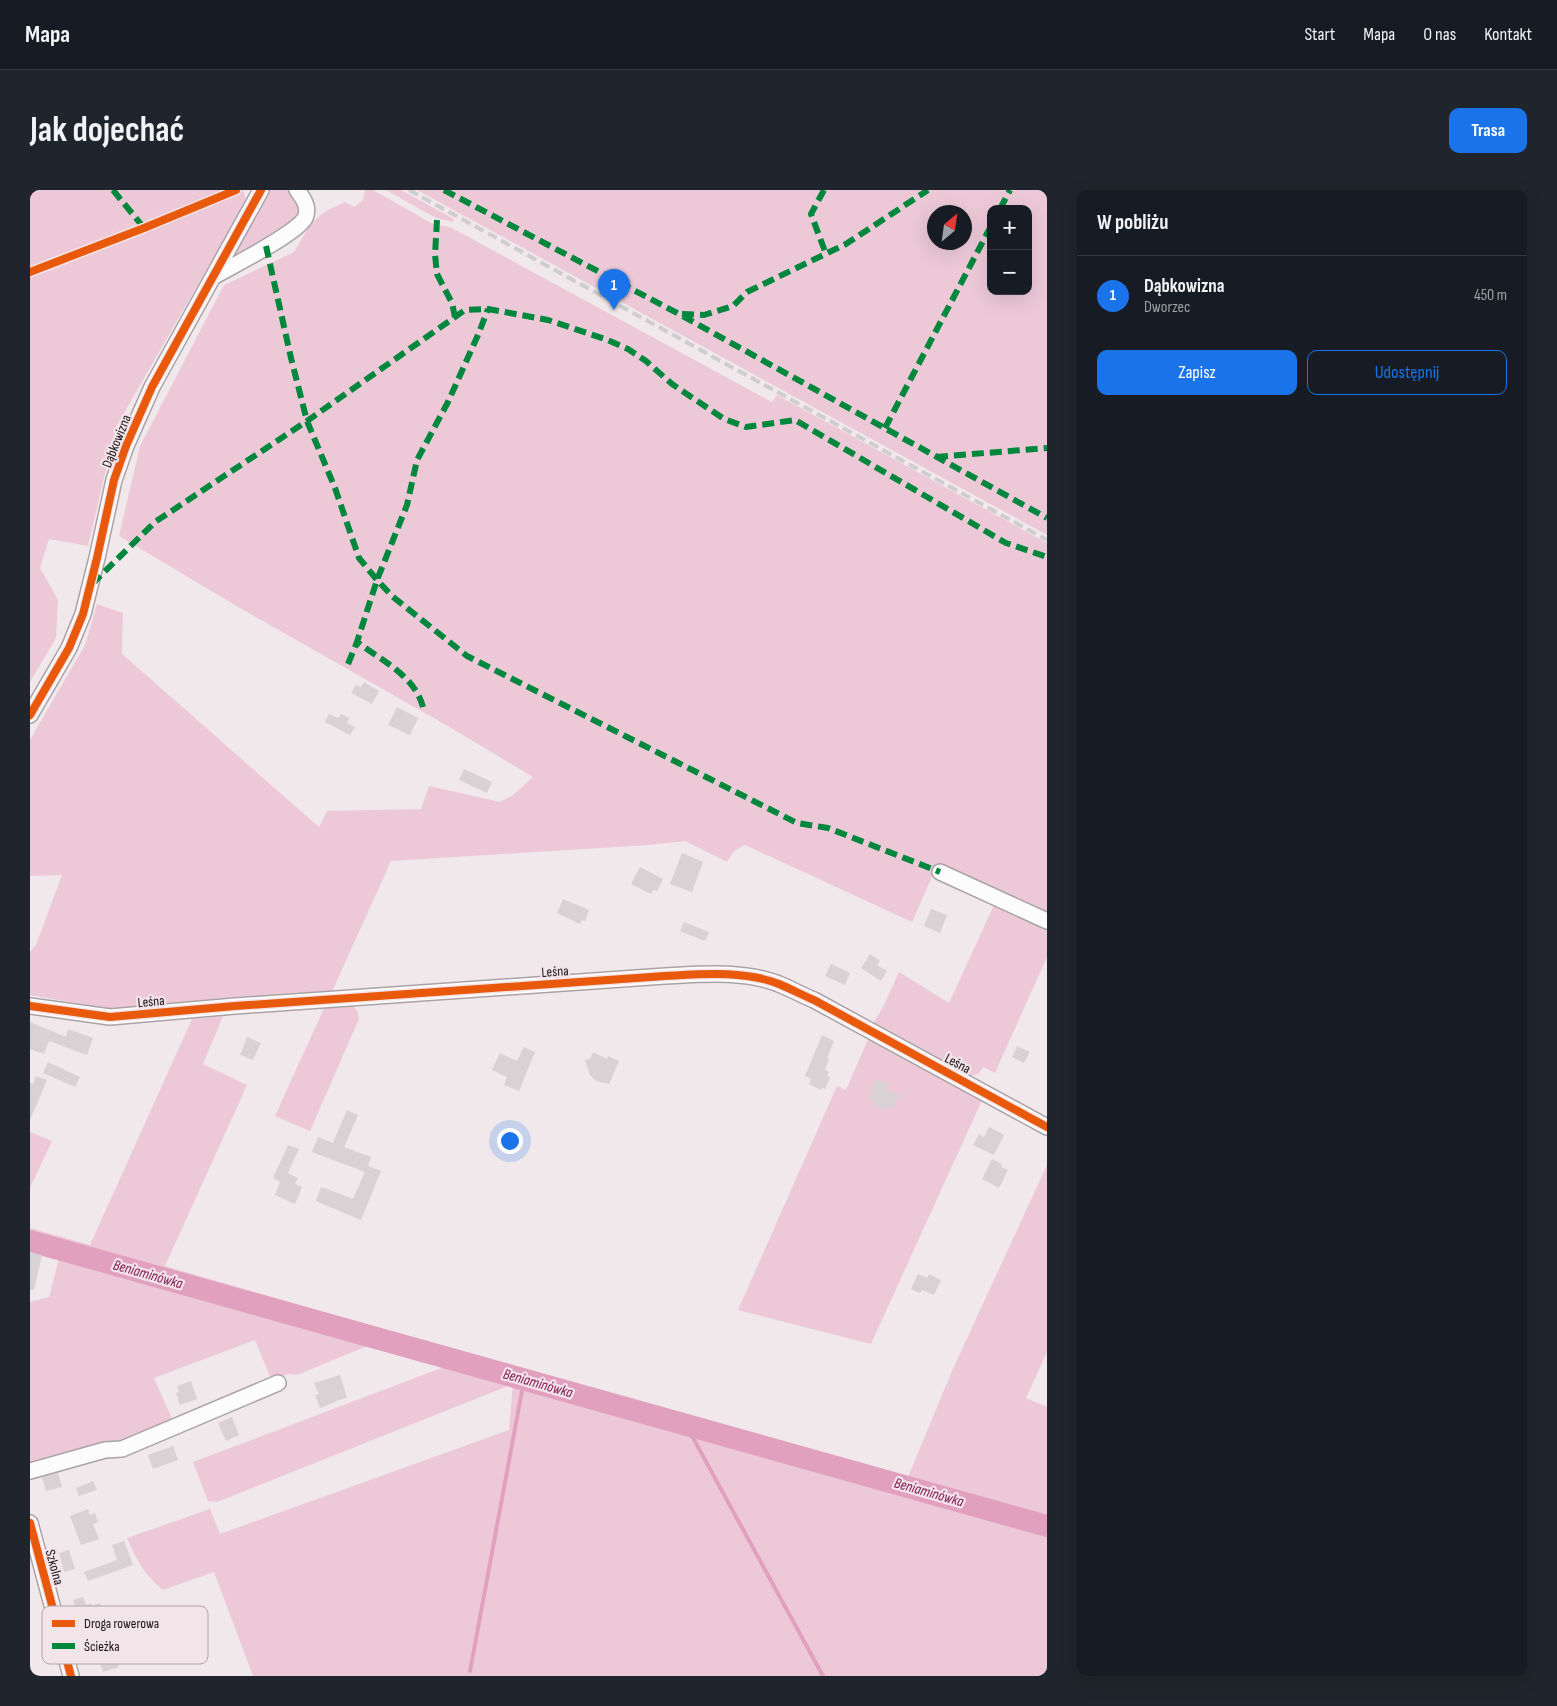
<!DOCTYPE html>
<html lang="pl">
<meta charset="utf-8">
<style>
:root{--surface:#171b24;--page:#20242c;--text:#f1f3f6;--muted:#9ea1a6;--line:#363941;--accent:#1a73e8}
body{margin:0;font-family:"Sofia Sans Condensed",sans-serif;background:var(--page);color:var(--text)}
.controls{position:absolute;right:15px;top:15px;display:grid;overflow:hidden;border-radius:10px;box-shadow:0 5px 20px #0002}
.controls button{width:45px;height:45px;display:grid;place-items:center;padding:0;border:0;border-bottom:1px solid var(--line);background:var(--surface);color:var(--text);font:25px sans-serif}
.compass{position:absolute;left:897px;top:15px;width:45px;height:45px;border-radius:50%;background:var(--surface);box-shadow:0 5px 20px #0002;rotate:29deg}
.you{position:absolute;left:479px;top:950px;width:18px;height:18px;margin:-12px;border:4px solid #fff;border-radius:50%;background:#1a73e8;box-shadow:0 0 0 8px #1a73e833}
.badge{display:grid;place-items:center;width:32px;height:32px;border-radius:50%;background:var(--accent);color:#fff;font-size:16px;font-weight:700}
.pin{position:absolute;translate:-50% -41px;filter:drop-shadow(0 1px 2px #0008)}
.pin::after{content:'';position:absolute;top:26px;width:18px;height:15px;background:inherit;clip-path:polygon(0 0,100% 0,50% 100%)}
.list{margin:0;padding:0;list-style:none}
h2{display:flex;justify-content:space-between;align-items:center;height:65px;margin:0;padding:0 20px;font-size:21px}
h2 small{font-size:16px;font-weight:400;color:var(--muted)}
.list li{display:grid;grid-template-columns:32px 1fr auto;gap:15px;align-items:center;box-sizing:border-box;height:80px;padding:0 20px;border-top:1px solid var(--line)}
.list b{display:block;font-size:19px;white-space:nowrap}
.list p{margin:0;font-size:16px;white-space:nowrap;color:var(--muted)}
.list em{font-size:16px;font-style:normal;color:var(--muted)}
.actions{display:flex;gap:10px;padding:15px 20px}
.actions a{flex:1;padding:11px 0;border:1px solid var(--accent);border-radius:10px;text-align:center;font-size:18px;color:var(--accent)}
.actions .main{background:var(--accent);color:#fff}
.map{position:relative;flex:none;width:1017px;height:1486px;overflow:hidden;border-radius:10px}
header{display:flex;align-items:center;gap:30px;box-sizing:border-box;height:70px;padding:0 25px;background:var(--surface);border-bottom:1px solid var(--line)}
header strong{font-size:24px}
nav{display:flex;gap:28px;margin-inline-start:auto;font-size:18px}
.intro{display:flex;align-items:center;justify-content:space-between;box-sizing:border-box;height:120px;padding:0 30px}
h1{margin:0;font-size:35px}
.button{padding:12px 22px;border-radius:10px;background:var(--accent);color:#fff;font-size:18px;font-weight:700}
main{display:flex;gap:30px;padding:0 30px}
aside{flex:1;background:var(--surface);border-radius:10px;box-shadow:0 5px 20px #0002}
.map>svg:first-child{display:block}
.green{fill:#edc9d8;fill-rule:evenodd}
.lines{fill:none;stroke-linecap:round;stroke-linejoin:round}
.stream{stroke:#e1a1be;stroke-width:4}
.river{stroke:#e1a1be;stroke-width:22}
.building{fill:#d8d2d4}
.minor-casing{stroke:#aaa3a6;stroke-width:18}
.minor{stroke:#fdfcfc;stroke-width:15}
.rail{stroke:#d0cdce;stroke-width:4;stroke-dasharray:10 5;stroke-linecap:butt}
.quiet{stroke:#00873e;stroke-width:6;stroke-dasharray:12 6;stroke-linecap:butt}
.cycleway-casing{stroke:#f3e4ea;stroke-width:11}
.cycleway{stroke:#e8590c;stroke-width:8}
.labels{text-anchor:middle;stroke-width:4.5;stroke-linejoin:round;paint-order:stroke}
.street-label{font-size:14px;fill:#151012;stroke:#f3e4ea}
.water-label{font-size:15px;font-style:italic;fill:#821a53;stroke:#f3e4ea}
.key{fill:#f3e4ea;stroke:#b0a4a9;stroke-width:1}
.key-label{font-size:14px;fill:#151012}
</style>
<header>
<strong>Mapa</strong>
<nav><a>Start</a><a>Mapa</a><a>O nas</a><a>Kontakt</a></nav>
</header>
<div class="intro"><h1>Jak dojechać</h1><a class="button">Trasa</a></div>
<main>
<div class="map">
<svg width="1017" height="1486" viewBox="0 0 1017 1486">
<rect width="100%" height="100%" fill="#f0e8eb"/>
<path class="green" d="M0,0h213l3,11 -130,226 -28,119 -39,-7 -9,29 18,32 -2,38 -26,44z
M239,0h19c11,10 13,19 6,31l-69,44 40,-71z
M335,0h8l60,34 17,3 322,175 5,-7 270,148v371l-109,-51 -26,59 -167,-77 -11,6 -7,11 -42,-21 -36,4 -258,16 -60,133 -216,16 -85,-15v-43l6,-7 26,-70 -32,1v-136l55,-95 12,-41 26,9 -1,41 197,173 8,-16 94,-2 8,-23 71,16 13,-7 20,-18 -87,-52 -206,-117 -121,-72 21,-90 84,-161 70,-33 17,-29 15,-12 19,-9 9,5 9,-7z
M356,0h15l53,29 -1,3 -17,-4z
M387,0h630v345zM961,19h37v82h-37zM904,22h30v30h-30z
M965,713l52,23v31l-52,116 -12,-6 -5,7 -11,3 -95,-52 11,-18 16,-35 50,31z
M295,816h28l5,6 1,7 -49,112 -35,-15z
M193,826l-20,48 44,21 -82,181 352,102 391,109 44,-106 95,-206v187l-21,46 21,9v269h-794l-39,-104 -51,18c-19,-16 -26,-29 -36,-52l83,-29 10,25 289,-104 4,-46 -296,118 -9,-1 -15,-39 251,-95 -77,-21 -70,29 -9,-1 -16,7 -17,-41 -101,38 19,43 -55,24 -88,21v-164l19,-5 10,-39 -29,-9v-21l60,17 102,-226z
M839,847l114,61 -112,246 -133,-34 99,-224 9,4z
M0,942l22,9 -22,47z"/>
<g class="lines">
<path class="stream" d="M656,1235l137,251
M440,1481l54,-291"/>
<path class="river" d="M0,1051l1017,285"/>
</g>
<path class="building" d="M334,492l15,9 -7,13 -21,-11 5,-8 5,2z
M367,517l21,11 -8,17 -22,-10z
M299,524l9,4 3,-4 8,4 -2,5 8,4 -5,8 -25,-13z
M434,579l28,13 -5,11 -28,-13z
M652,663l21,9 -11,30 -22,-8z
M610,677l23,12 -6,12 -4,-1 -2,4 -20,-10z
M533,709l26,11 -4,11 -3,-1 -2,4 -23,-11z
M901,719l16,6 -7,18 -16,-7z
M654,732l25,10 -4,9 -25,-10z
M840,764l10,7 -3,4 10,6 -6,10 -20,-13z
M801,774l19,9 -5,12 -20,-9z
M0,832l36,15 2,-8 25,9 -6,17 -38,-14 -5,13 -14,-5z
M792,845l12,6 -7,17 2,1 -4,11 4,2 -2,4 3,1 -5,12 -3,-1 -1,2 -12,-6 2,-5 -6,-3z
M217,847l14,6 -8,17 -13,-5z
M987,856l13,6 -6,11 -12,-6z
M494,857l11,5 -16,39 -15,-6 3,-8 -15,-7 8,-17 17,8z
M563,862l14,7 1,-3 11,5 -10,23 -13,-3 -6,-6 -5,-15 5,-1z
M18,872l32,15 -5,10 -32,-14z
M6,886l11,4 -17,40v-38l3,2z
M847,889l11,5 -2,5 13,6 -7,14 -5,-2 -2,3 -9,-3 2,-4 -9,-4z
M317,920l11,5 -14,32 27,10 -3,9 13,5 -20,49 -45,-19 5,-14 32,12 12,-27 -53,-20 6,-15 15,6z
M959,937l15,8 -10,20 -21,-10 6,-11 5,3z
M258,955l11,4 -11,24 10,5 -3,6 7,3 -7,17 -20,-9 5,-13 -7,-4z
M962,969l10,5 -1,3 7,3 -9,18 -17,-9z
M0,1062l12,3 -8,35h-4z
M888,1084l9,4 2,-4 12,6 -7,15 -12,-5 -2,3 -9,-4z
M310,1185l7,22 -27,11 -5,-13 4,-1 -5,-11z
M161,1191l6,18 -17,6 -4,-12 3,-1 -2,-6z
M202,1227l7,18 -13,6 -8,-18z
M143,1256l5,14 -25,9 -5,-14z
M28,1283l4,14 -16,4 -4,-14z
M63,1291l4,9 -18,6 -3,-8z
M58,1319l2,6 5,-2 3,9 -5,2 6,15 -18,6 -11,-29z
M94,1351l9,24 -45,16 -4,-9 33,-12 -5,-15z
M39,1360l6,19 -11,3 -5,-19z
M53,1407l3,8 5,-2 1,3 8,-3 15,41 41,-15 3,9 -37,13 2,6 -8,3 3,7 -16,5 -7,-20 3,-1 -13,-35 -6,3 -7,-19z"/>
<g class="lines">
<g class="minor-casing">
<path id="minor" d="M183,87c19,-11 83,-43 92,-59 5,-11 -2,-20 -8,-28
M0,525l39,-67 14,-34 14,-56 17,-78 12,-34 26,-59 109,-197
M910,682l107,49
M0,816l80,11 125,-11 430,-30c37,-2 78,-6 114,8 12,5 23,11 35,16l233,127
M0,1281l75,-21 17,-1 156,-66
M0,1333l41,153"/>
</g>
<use href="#minor" class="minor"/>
<path class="rail" d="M379,0l638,350"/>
<path class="quiet" d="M83,0l31,38
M414,0l235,124 368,204
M794,0l-13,24 15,40
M970,19l10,-19
M407,30l-2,35 2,19 15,29 3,14
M236,56l25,112 16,63 28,67 24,70 18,22 15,16 75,60 330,167 31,5 112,44
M652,124l22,1 29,-9 14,-14 99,-48 82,-54
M855,238l106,-202
M906,267l111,-9
M62,394l63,-62 152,-101 158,-111 23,-1 60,11 57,19 23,10 18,12 26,23 52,35 22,8 49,-7 211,123 41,14
M318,474l9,-22
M393,517c-8,-31 -42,-47 -66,-65l20,-62 30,-75 10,-45 31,-58 30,-67 10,-26"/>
<g class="cycleway-casing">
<path id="cycleway" d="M0,82l114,-44 92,-38
M0,525l39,-67 14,-34 14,-56 17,-78 12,-34 26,-59 109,-197
M0,816l80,11 125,-11 430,-30c37,-2 78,-6 114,8 12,5 23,11 35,16l233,127
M0,1333l41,153"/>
</g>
<use href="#cycleway" class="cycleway"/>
</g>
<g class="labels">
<g class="street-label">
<text transform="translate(86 251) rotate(-68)" y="5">Dąbkowizna</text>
<text transform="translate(525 781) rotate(-4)" y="5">Leśna</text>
<text transform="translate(121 811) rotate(-5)" y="5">Leśna</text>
<text transform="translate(928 873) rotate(28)" y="5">Leśna</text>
<text transform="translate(25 1377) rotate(75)" y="5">Szkolna</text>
</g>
<g class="water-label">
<text transform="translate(118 1084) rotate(16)" y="5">Beniaminówka</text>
<text transform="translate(508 1193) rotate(16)" y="5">Beniaminówka</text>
<text transform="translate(899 1302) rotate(16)" y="5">Beniaminówka</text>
</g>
</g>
<rect x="12" y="1416" width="166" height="58" rx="8" class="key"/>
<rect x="22" y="1430" width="23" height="7" fill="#e8590c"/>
<rect x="22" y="1453" width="23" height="6" fill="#00873e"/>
<g class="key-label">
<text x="54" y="1438">Droga rowerowa</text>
<text x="54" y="1461">Ścieżka</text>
</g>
</svg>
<div class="controls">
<button>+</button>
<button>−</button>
</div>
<svg class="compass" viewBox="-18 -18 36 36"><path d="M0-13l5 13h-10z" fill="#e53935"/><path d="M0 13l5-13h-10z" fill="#9ea1a6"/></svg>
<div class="you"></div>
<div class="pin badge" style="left:584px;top:120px">1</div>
</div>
<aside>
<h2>W pobliżu<small></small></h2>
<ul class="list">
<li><span class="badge">1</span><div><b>Dąbkowizna</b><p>Dworzec</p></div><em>450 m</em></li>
</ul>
<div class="actions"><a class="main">Zapisz</a><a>Udostępnij</a></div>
</aside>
</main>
